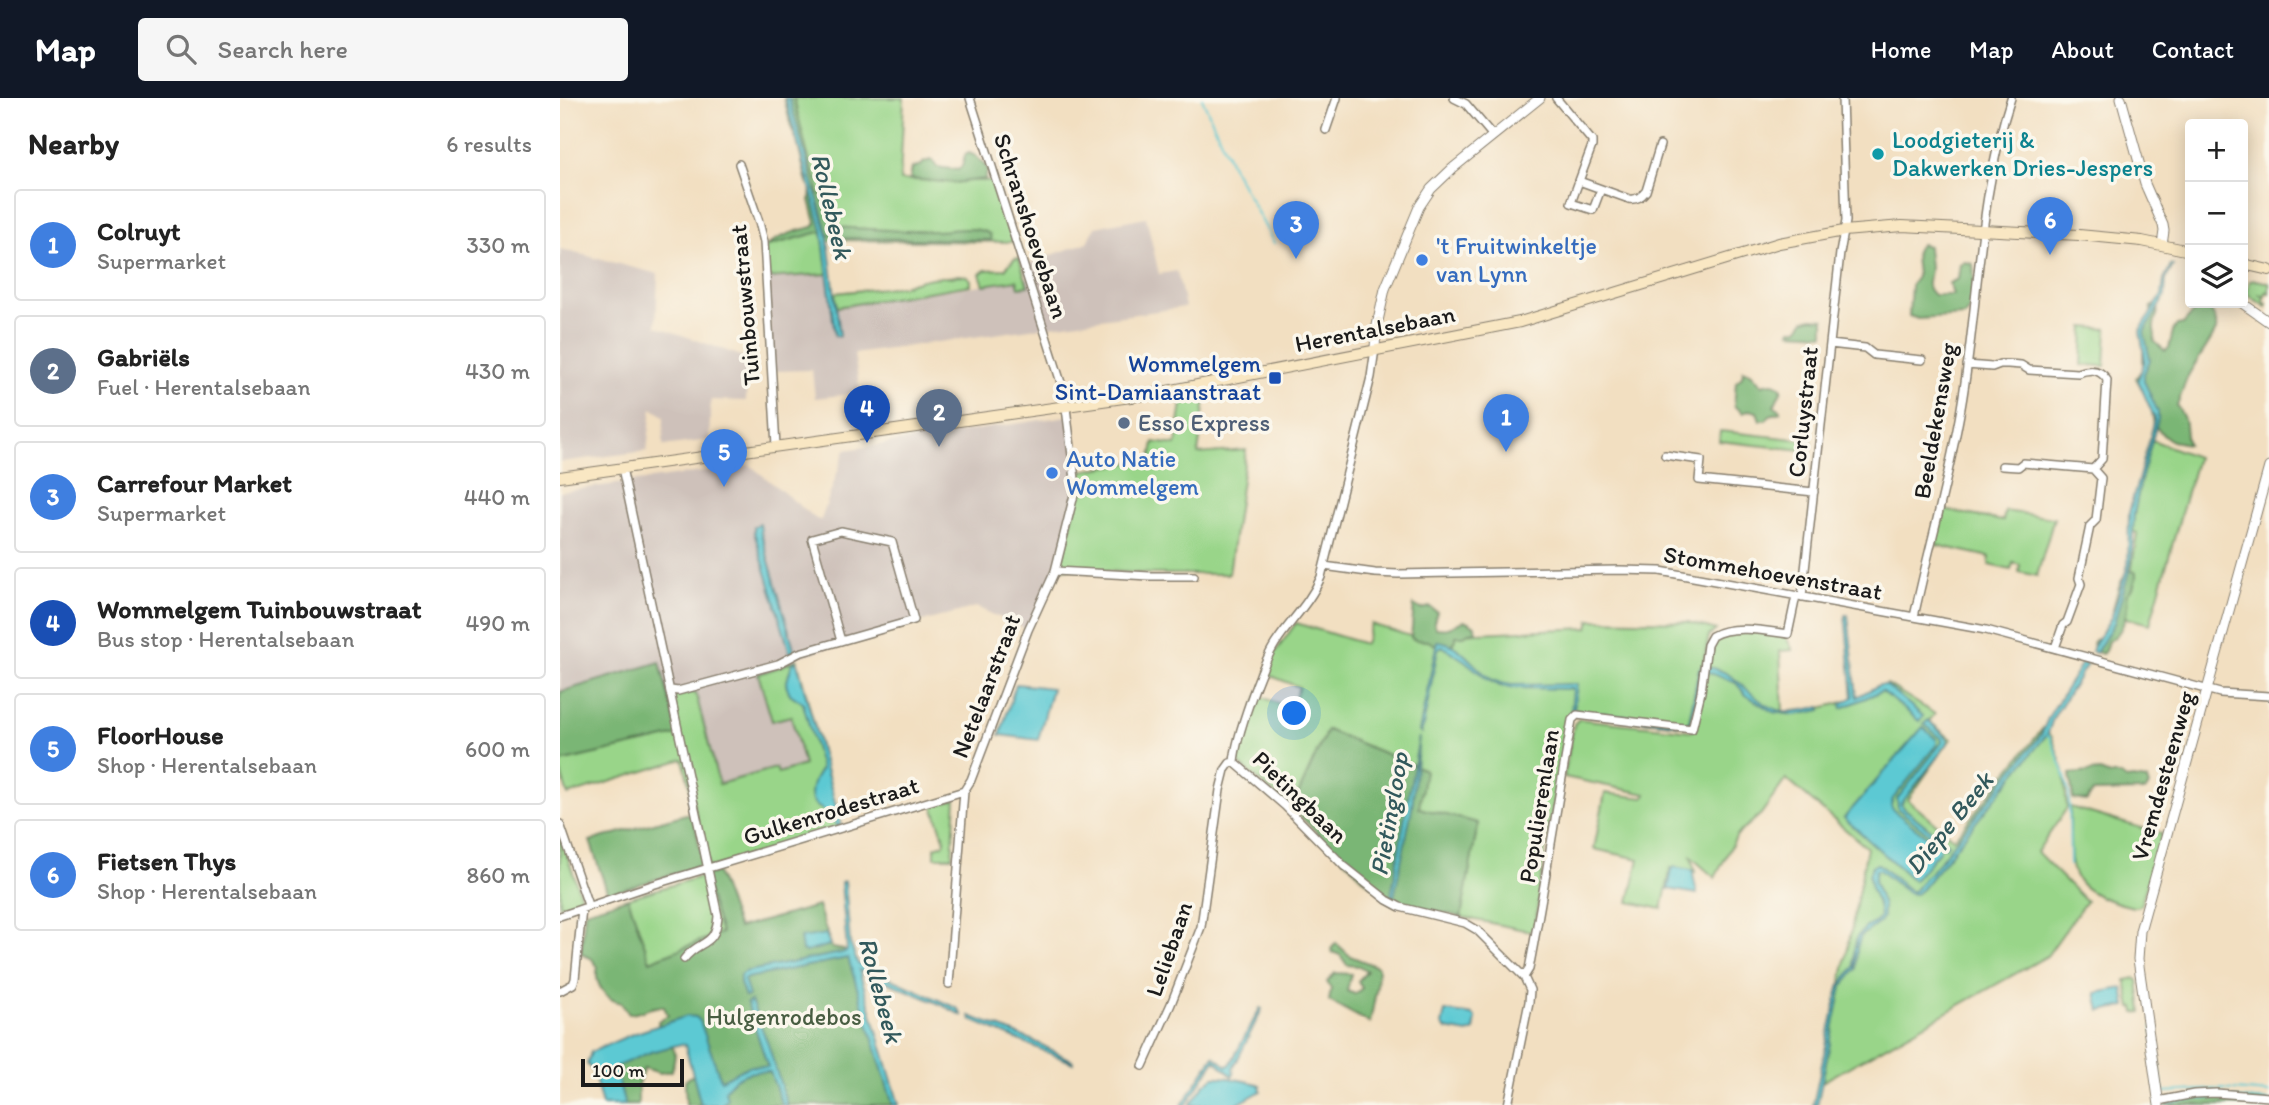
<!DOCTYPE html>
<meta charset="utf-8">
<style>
:root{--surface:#fff;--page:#f6f6f6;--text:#222;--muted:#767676;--line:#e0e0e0;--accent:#111827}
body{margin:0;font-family:Itim,sans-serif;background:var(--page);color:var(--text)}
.controls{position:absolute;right:21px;top:21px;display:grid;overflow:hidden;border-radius:7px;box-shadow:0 4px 18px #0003}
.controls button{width:63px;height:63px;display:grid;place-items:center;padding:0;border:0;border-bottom:2px solid var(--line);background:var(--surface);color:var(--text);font:35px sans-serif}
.scale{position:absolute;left:21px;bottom:18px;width:103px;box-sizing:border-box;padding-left:7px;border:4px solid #1c1c1c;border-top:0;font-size:19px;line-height:24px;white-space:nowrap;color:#1c1c1c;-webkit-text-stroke:5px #fbf7ec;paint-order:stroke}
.you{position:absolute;left:735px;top:616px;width:24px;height:24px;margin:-18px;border:5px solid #fff;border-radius:50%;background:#1a73e8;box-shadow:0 0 0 10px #1a73e833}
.badge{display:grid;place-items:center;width:46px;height:46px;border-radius:50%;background:var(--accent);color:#fff;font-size:23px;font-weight:700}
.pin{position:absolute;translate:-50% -58px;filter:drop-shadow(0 2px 4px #0008)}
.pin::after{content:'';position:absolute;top:37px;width:24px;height:21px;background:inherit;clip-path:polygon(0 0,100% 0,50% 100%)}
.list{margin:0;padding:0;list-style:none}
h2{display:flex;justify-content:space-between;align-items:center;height:91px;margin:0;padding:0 28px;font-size:30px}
h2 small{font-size:23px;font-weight:400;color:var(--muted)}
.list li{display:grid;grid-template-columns:46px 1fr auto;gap:21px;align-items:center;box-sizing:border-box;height:112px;margin:0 14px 14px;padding:0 14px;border:2px solid var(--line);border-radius:7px}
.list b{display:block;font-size:26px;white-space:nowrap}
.list p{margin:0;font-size:23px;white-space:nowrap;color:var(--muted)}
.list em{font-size:23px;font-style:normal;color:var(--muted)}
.icon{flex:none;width:38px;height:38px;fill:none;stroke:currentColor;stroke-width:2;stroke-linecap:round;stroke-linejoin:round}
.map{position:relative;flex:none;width:1709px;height:1007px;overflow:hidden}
header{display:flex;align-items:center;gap:42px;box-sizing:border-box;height:98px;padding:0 35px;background:var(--accent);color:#fff}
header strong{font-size:33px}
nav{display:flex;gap:38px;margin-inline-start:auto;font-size:24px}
.search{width:490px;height:63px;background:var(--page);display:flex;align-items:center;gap:18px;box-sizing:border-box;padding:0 24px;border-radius:7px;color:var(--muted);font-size:26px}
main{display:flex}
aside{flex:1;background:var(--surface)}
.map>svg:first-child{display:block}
.industrial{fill:#cec1ba}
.green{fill:#99d589;stroke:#5a7852;stroke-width:2}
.forest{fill:#7ab675;stroke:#4b6948;stroke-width:2}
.water{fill:#5cc9d3;stroke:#3c7278;stroke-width:2}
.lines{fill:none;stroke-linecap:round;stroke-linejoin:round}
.stream{stroke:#5cc9d3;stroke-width:2}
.minor-casing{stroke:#877e6e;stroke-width:10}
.tertiary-casing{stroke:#877e6e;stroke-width:11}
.secondary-casing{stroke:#877e6e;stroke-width:12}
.minor{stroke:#fff;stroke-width:7}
.tertiary{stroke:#fff;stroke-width:9}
.secondary{stroke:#f9e7c3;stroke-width:10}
.culture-dot{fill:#0f9aa8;stroke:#fbf7ec;stroke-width:2.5}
.shop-dot{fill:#3f7fe0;stroke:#fbf7ec;stroke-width:2.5}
.transit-dot{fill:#1a4fb4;stroke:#fbf7ec;stroke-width:2.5}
.service-dot{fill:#5c6f8a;stroke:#fbf7ec;stroke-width:2.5}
.labels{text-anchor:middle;stroke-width:7;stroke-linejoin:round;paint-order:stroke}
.culture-label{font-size:24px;fill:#0d838f;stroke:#fbf7ec;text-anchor:start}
.street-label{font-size:24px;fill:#1c1c1c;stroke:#fbf7ec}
.shop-label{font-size:24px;fill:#366cbe;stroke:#fbf7ec;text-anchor:start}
.transit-label{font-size:24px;fill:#164399;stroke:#fbf7ec;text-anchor:end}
.service-label{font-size:24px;fill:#4e5e75;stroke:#fbf7ec;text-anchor:start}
.park-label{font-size:24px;fill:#485d42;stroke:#fbf7ec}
.water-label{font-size:26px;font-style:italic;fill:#32595c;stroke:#fbf7ec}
</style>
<header>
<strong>Map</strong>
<div class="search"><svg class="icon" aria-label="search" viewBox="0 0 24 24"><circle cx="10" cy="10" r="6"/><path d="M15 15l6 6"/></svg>Search here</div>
<nav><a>Home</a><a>Map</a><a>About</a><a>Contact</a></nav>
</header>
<main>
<aside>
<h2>Nearby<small>6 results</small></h2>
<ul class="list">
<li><span class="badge" style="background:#3f7fe0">1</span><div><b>Colruyt</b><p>Supermarket</p></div><em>330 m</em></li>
<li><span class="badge" style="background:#5c6f8a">2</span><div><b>Gabriëls</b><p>Fuel · Herentalsebaan</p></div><em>430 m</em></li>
<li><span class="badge" style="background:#3f7fe0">3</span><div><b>Carrefour Market</b><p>Supermarket</p></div><em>440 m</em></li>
<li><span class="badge" style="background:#1a4fb4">4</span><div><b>Wommelgem Tuinbouwstraat</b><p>Bus stop · Herentalsebaan</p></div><em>490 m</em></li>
<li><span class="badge" style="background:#3f7fe0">5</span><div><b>FloorHouse</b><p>Shop · Herentalsebaan</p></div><em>600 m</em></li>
<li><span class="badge" style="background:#3f7fe0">6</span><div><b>Fietsen Thys</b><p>Shop · Herentalsebaan</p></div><em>860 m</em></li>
</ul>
</aside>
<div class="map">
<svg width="1709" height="1007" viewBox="0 0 1709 1007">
<rect width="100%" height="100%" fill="#fbf7ec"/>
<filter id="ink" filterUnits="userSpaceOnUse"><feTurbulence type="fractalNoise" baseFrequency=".0143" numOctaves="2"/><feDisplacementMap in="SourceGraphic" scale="14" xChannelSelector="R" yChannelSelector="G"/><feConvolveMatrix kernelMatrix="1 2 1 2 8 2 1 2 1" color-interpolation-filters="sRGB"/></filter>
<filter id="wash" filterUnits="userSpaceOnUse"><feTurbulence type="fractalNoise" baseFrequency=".00686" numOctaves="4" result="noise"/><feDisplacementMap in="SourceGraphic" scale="28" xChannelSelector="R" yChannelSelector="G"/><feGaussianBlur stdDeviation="1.57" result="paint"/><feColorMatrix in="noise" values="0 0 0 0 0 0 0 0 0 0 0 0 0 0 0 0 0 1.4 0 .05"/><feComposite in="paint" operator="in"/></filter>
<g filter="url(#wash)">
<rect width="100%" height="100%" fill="#f2dfc1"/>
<path class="industrial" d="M586,119l13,57 18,-3 8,36 -331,47 6,37 -17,4 -28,3 -3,-28 -40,1 -5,-93 61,-4 5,33 195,-29 -4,-13 64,-23 7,-15z
M0,151l98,25 -2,52 91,32 -1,43 -35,-1 -2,40 -46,6 1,-30 -12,-8 -5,43 -87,11z
M513,317l8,63 -1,13 -25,80 -27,59 -52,-23 -176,49 -21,11 -21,7 13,47 20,-5 14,49 -27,8 -2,-5 -57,16 -23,-90 -26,4 -10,-36 -100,30v-200l190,-27 66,54 5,1 24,-70z"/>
<path class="green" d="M229,0h115l-4,82 91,1 23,61 -186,-2z
M262,132l6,44 -61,4 -3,-32z
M459,160l9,28 -9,1 -2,-7 -33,5 -4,-11 5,-4 20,-1 9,-10z
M398,177l9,1 4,4v5l-134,22 -2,-14 68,-7c10,-4 26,-8 37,-9 7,0 11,1 18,-2z
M1697,182l12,3v10l-3,-1 -1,4 -7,-2 6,3 -1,5 4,2 -1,3 -16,-11 -3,-5 3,-10z
M1524,229l23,2 -2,37 -23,-1z
M645,301l-7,55 48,-4 -17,124h-76l-94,-6 21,-77 1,-20 70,-12 3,-17 22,3 6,-42z
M1160,333l92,10 -1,10 -92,-10z
M1592,342l45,17 -47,167 -32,-8 14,-48 5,-35 -5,-2c3,-31 11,-61 20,-91z
M1384,412l59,11 2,-10 49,7 -17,58 -18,-4 1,-7 -7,-2 -2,7 -22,-5 1,-8 -54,-12z
M1030,522l98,2 28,8 -7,6 -20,90 -119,-13 -23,125 -13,94 -73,-15 17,-94 -60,-15 7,-38 -97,-40 -36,78 -54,-45 1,-10 19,-58 33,14 8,-22 -33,-13 8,-20 22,-31 69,21 6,-20 39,12 178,-8z
M1184,534l40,2 9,16 -13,1 3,60c36,1 73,-11 104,-27l48,30 -6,7 22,18 -43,61 46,39 89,-111 9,9 12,34 3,37 -30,44 49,49 -39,55 -225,126 45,-234 -81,-69 -25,35 -24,21 -22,43 -24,-21 4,15 -24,-4 -9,41 -33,-7 10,-43 -45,-10 11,-56 39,5 2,-4 -82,-17 10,-53 5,-5 114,12 16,-84c7,-15 20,-13 35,-15z
M237,561l43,164 -1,6 -130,39 -26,-109 -115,36 -8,-25v-8l117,-27 -7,-37 22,-6 4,2 23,90 57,-16 2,5 26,-8 -13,-49 -19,5 -14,-47 21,-7z
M396,701l-4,58h-17v-10l9,-3 1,-3 -12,-35z
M1510,709l92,27 -21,70 -3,3h-5c-72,-18 -62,-35 -63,-100z
M0,736l22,66 -22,6z
M143,778l18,57 -71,28 -22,-63z
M1575,880l3,2 4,32 -7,1 -1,-6 -3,1 -5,-28z"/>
<path class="forest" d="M224,0l10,1 16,65 8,19v10l3,1 13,33 73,4c9,-2 14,-1 22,0 20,1 43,-7 61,3l1,6 -155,-2 -16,-6 -52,14c6,-9 34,-17 45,-19l3,-4 -6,-23 1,-13 -4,-4 -10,-42 -6,-14z
M409,55l7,3 12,13 -3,10 -31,4 -44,-4 2,-11 10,-3 2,-3 8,-2 5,7 21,3 4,-4 3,-11z
M1361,146l7,2c0,7 2,16 2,23 -1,12 -6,17 4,26h19l-4,-12 9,-4 2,-15 5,-2 8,2c2,15 2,42 -8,52l-47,3 -9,-3 2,-31 6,-8c0,-12 -6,-25 4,-33z
M1642,205l5,1c4,8 11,16 9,26 -2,7 -22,35 -27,44 -5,10 -8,22 -12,32 13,19 5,20 11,38l-16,-3 -7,-4 -11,-12 -3,-20 -15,-27 7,-10v-38c8,-6 8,-12 8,-22l2,-2 5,-1c2,9 -4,13 -4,21 -1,7 3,8 0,15l11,10 4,-3 4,-17 4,-6 6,-1z
M1252,220l12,1v15l-34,-2 1,-3h7l7,-9z
M1183,272l8,3 11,12c9,-3 15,-3 20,4l-8,17 6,3v3l-10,3 -4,5h-6l-3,-8 -7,-2 -7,3 -9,-7 2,-24 6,-5z
M1567,472l9,2v6l-3,10 -6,6c2,16 -3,41 -19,47l-3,10 -3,3 -7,-3 -2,-8 3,-4h4c5,-9 14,-20 13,-30l6,-23z
M854,507l7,4 9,-2 7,5 -3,10 2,6c2,0 11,1 12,0 12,-3 13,-13 27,-2l1,5 -6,1 -6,4h-8v4l-6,7 -13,-1 -9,-5 -13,-1 -4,-2z
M100,564l18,73 -118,27v-70z
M767,632l98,40 -6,38 59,15 -17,94 -65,-15 -29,-20 -75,-74z
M1540,673l10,4h11l5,4 7,-1 14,2 2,6 -4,5 -52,1 -6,9 -14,-2 -3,-25z
M133,714l10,53 -95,29 -18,-53z
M157,774l21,56 80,-22 14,42 12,2 5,5 46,150h-209l-1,-24 6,-5 5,1 10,-22 -47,-25 -1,-9 10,-6 -4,-8c-11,-3 -23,7 -35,7l-8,-11c-15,-3 -28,-20 -23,-36l-7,-9 -10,-4 4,-43 43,-13 22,63 71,-28 -18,-57z
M776,845l14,13 28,11 -1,19 -7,37 -41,-22 2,-12 -4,-7 8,-9 16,1 -4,17 8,3 7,-6 -4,-7 9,-10 -8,-5 -12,-1 -7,-10 -8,-3 -1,-3z
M112,946l3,11 -3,16 -12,2 -16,-5 -6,16v21h-20l-6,-38 7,-9z
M1656,999l49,4 1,4h-102l33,-7z"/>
<path class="water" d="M225,0h4l38,135 13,103h-5l-13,-106z
M1611,167l2,1 -7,13 -1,17 -21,36 6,28 -6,14v7l14,31v7l-18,65 -6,30 -3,50 -17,59 -18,30 -5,-2 21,-35 16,-52 1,-51 26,-94 -17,-39 7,-20 -5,-29 22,-36 2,-16z
M200,425l1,10 32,112 1,7 -4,1 -36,-121v-5z
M1285,517h3l9,82 22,-12h7l37,31 -4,5 -37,-30 -40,17 -1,-4 12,-7z
M877,543c23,1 36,26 54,38 7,4 14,5 21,6l65,-1 -3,26 108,12h7l10,-53 2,-2 -2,21 -8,35 -3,2 -117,-12 2,-24 -60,-1 -13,-2 -12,-6 -23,-19 -23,-15 -4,3 -14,73 -3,11 -2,-1z
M237,564l44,163 -5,1c-3,-13 -10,-13 -19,-20 -12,-9 -3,-28 4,-37l-18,-66 -13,-9 -4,-9 6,-22z
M1522,565l5,1 -34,54 -5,15 -126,156 -6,5 -8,-1 -29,-23h-3l-2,11 9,25v11l-4,6 -18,13 -4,12 -1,21 -14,18 -25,118h-4l26,-118 15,-20v-17l3,-13 8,-9 11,-6 4,-6 -2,-11 -7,-18 -2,-11 3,-10 6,-2 32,27h4c6,-5 11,-17 17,-19l110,-137 8,-19z
M1147,569c33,4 44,37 75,44 12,3 26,-3 38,-4l1,3 -26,5 -22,-3 -27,-17 -10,-12 -30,-12z
M456,586l36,4 -14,52 -38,-5z
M1368,622l19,18 1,5 -47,61 3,4 44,36 -3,3 -47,-38 -1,-10 45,-57 -1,-4 -17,-14z
M1363,629l14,13v4l-44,55 -2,6 2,5 47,37v3l-26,31 -70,-63z
M859,639l-7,71 -18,89 -3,-1z
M1115,769l17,3 5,24 -29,-5 4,-20z
M285,783l5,62 8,21 99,44 6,8 -21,-11 -83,-35 40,135h-6l-45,-147 -101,20 -3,2 5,16 -4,1 -5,-14v-8l4,-3 102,-20 1,-2 -6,-68z
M266,836l4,11 -24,7 -4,-1 -2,-13z
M1563,890l3,18 -26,5 -4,-18z
M191,903l17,43 19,61h-5l-12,-33c-19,-2 -35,2 -45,19l2,8 -5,6h-21l-16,-60 -4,-1 -30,8 -34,14 -2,2 10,37h-23l-9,-34 -6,-7 4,-12 39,-17 57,-19 9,1 4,4 21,59 28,-14 19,1 -21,-64z
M700,910l2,1 -29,60 1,4 -2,3 -17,-16 -29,45h-4l32,-49 13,10 3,-1z
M885,913l28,4 3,3 -2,12 -6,3 -22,-4 -4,-4z
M410,918l62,24 41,21v2l-102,-43z
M654,979c7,-1 39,5 46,8l1,6 -25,14h-46l14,-20z"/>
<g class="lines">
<path class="stream" d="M642,0l31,70 41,75
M1487,637l3,2 14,35 5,22 1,71
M1593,928l10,66 59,-3 47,4
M1608,1005l48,-6 53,4"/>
</g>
</g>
<g filter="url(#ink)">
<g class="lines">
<g class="minor-casing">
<path id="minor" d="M894,0l12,6 27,32
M996,0l36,43v5l-13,35
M766,32l11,-32
M179,66l20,58 5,20 12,204
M1041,91l-8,21 -22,-7 8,-22 50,18c8,1 12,-2 17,-8l14,-46
M1270,246l35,4 9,7 48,5
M1407,267l25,2 8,-3h8l13,1 8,5 49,3c11,-4 22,-5 29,7l-5,79 -9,10 8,9 -5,42 -6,6 -11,52 2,6 -14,38 -4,3 -8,23
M1105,357l36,5 -2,20 115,12
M1442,368l16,1 5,-4 70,6
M62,370l96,448c-2,32 -19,23 -34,43
M764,468l51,7 23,1 222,-4 40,1 326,59 234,63 49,3
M495,473l95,5h44
M1242,499l38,-344 6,-32 -4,-123
M1354,519c15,-70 35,-139 47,-209 18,-103 17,-210 50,-310
M111,592l7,1 100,-27 21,-11 115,-33 -22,-78 -51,-11 -29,8 29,102
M674,664l51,44 59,60 43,34 13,7 65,16 12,7 47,47 6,13 -1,12 -21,103
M674,664c2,-25 27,-96 41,-118 15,-23 35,-41 46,-67l50,-200 4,-28
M0,726l28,81
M0,818l92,-31 312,-94
M964,879l5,-8c16,-83 28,-166 43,-249l5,-5 115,14 9,-37 6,-47 5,-9c19,-12 55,-5 76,-2l8,-38
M389,886l15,-193 7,-11 57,-150 27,-59 21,-84 -12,-95 -94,-294
M0,893l13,-7 2,-5 7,-70
M583,968l28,-62 30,-77 19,-137 5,-20 5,-7 4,-1
M1598,1003l36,-7 22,-1 53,4"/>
</g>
<g class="tertiary-casing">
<path id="tertiary" d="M1561,0l24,86 18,41 1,6 -2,14
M1682,205l27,19
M815,251l1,-19 9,-41 34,-82 12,-18 22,-21 87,-70
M1599,1007l-21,-146 2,-28 129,-464"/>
</g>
<g class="secondary-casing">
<path id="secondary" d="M1683,166l26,6
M0,379l592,-83 368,-72 259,-79 65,-12 58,-5 177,9 63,6 48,10"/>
</g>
<use href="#minor" class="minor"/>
<use href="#tertiary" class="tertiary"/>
<use href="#secondary" class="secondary"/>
</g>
</g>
<circle class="culture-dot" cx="1318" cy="56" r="7"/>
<g class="shop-dot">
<circle cx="862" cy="162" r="7"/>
<circle cx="492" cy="375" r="7"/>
</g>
<rect class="transit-dot" x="708" y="273" width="14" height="14" rx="3.5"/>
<circle class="service-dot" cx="564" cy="325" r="7"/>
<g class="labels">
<g class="culture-label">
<text x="1332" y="50">Loodgieterij &amp;<tspan x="1332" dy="28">Dakwerken Dries-Jespers</tspan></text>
</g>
<g class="street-label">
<text transform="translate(471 128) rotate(72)" y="8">Schranshoevebaan</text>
<text transform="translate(185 207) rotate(-95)" y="8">Tuinbouwstraat</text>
<text transform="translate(815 231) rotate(-11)" y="8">Herentalsebaan</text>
<text transform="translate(1243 314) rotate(-84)" y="8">Corluystraat</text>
<text transform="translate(1375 323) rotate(-80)" y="8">Beeldekensweg</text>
<text transform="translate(1213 475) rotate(10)" y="8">Stommehoevenstraat</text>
<text transform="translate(426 588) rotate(-69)" y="8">Netelaarstraat</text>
<text transform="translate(1603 678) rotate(-74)" y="8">Vremdesteenweg</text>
<text transform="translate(740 699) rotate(44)" y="8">Pietingbaan</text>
<text transform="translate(979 708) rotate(-81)" y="8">Populierenlaan</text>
<text transform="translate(271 713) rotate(-17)" y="8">Gulkenrodestraat</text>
<text transform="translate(609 851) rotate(-71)" y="8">Leliebaan</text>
</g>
<g class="shop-label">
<text x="876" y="156">'t Fruitwinkeltje<tspan x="876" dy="28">van Lynn</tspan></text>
<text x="506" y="369">Auto Natie<tspan x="506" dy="28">Wommelgem</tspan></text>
</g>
<g class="transit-label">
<text x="701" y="274">Wommelgem<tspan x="701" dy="28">Sint-Damiaanstraat</tspan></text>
</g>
<g class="service-label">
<text x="578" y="333">Esso Express</text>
</g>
<g class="park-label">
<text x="224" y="927">Hulgenrodebos</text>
</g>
<g class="water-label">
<text transform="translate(272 108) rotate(77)" y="9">Rollebeek</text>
<text transform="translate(829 716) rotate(-80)" y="9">Pietingloop</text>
<text transform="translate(1389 725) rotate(-51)" y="9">Diepe Beek</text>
<text transform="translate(321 892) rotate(75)" y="9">Rollebeek</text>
</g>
</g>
</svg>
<div class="controls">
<button>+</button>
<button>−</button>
<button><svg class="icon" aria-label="layers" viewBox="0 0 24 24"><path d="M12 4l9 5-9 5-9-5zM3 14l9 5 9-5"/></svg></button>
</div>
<div class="scale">100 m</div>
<div class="you"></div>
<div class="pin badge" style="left:946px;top:354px;background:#3f7fe0">1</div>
<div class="pin badge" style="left:379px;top:349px;background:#5c6f8a">2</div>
<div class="pin badge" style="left:736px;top:161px;background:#3f7fe0">3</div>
<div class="pin badge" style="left:307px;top:345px;background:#1a4fb4">4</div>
<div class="pin badge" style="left:164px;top:389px;background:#3f7fe0">5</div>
<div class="pin badge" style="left:1490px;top:157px;background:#3f7fe0">6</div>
</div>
</main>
